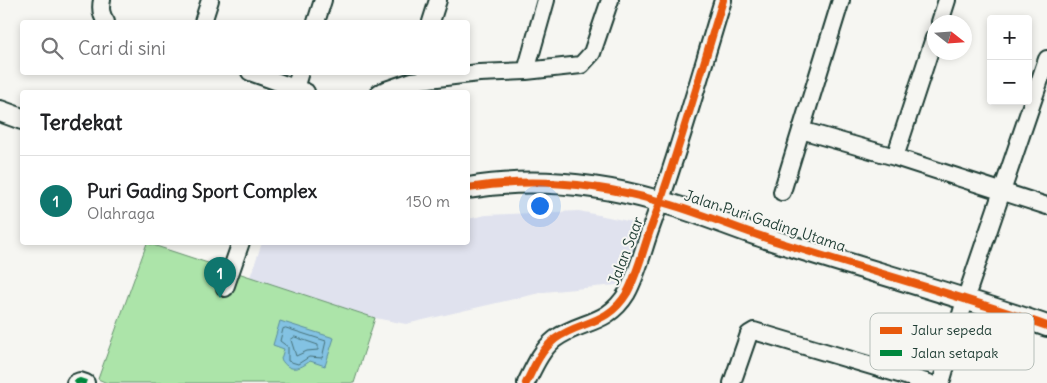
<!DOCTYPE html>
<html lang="id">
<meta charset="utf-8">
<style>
:root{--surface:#fff;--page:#f2f2f2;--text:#202124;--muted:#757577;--line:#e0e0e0;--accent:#0f766e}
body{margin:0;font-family:Delius,sans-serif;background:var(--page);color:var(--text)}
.controls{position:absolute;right:15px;top:15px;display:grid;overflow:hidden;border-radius:5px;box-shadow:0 2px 8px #0003}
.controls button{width:45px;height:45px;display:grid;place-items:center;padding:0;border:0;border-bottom:1px solid var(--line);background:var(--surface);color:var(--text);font:25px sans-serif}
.compass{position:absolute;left:927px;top:15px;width:45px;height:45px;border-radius:50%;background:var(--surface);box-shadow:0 2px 8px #0003;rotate:107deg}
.you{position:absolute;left:539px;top:205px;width:18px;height:18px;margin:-12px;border:4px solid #fff;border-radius:50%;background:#1a73e8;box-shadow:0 0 0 8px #1a73e833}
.badge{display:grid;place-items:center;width:32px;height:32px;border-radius:50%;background:var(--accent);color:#fff;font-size:16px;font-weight:700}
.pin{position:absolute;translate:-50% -41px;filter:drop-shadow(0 1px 2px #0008)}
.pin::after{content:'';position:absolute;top:26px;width:18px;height:15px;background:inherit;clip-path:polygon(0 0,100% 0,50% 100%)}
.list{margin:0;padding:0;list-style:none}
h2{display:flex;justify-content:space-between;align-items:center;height:65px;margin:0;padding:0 20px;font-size:21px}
h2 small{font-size:16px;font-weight:400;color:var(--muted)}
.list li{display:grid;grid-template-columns:32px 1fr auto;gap:15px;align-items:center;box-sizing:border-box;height:90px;padding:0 20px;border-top:1px solid var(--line)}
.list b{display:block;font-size:19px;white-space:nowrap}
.list p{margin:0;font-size:16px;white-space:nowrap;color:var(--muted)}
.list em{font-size:16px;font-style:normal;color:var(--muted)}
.icon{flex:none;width:28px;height:28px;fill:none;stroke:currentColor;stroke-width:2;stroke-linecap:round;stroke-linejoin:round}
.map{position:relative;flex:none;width:1047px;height:383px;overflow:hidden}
.search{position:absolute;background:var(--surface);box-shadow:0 2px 8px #0003;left:20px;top:20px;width:450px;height:55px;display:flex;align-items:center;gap:12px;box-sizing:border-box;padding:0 18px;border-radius:5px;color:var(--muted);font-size:19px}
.panel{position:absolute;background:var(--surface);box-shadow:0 2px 8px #0003;left:20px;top:90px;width:450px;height:155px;border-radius:5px}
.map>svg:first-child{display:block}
.built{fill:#e0e2ee}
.green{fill:#ace4a9;stroke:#66906e}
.water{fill:#83c2e3;stroke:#5b8d9d}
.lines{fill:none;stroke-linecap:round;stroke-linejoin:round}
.shore{stroke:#47727a;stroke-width:1}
.minor-casing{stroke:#1f3d34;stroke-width:20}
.tertiary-casing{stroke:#1f3d34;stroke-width:24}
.minor{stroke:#f6f6f2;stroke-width:16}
.tertiary{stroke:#f6f6f2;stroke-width:20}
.quiet{stroke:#00873e;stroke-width:6;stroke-dasharray:12 6;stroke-linecap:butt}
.cycleway-casing{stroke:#f6f6f2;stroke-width:11}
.cycleway{stroke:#e8590c;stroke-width:8}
.labels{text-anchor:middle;stroke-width:4;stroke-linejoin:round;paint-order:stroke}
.street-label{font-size:15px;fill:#1f3d34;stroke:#f6f6f2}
.key{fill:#f6f6f2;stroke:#b6beb9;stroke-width:1}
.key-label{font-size:14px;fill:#1f3d34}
</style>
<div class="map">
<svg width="1047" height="383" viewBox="0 0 1047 383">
<rect width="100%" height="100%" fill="#f6f6f2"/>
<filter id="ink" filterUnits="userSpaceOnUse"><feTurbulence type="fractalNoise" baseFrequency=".02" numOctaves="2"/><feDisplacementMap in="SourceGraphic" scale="10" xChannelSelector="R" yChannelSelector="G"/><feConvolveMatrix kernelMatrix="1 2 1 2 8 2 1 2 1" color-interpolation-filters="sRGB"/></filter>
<g filter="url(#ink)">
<path class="built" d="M579,211l68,14 -21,59 -82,8 -138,32 -31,-6 -125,-41 12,-34 206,-1v-23l18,-4z"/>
<path class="green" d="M147,243l228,75 -21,65h-247l-9,-4z"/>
<path class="water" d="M280,321l54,17 -9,28 -15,-5c-10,8 -21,12 -29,-2l3,-10 -11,-4z"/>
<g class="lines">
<path class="shore" d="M286,328l40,13 -4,17 -13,-1 -11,7 -10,-3v-14l-8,-6 3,-12z
M295,337l23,8v5l-11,1 -11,5 -5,-16z"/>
<g class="minor-casing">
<path id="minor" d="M102,0c-2,9 -1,15 4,22
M203,22l7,-22
M316,22l7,-22
M431,22l7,-22
M940,22l7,-22
M526,71l20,-71
M250,72l56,20
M294,92l6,-20
M380,92l32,-11 67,-8 47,-2 55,-6 11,-12 18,-53
M801,130l94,27 152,49
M895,157l39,-119
M782,192l59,-192
M225,288l16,-46
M75,383l5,-2 6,2
M526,383c8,-16 15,-33 29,-44 26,-19 52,-13 72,-46 11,-20 17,-47 25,-68 27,-74 48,-150 71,-225
M732,383l17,-49 5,-3 175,52
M941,383l25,-86 81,-238"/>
</g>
<g class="tertiary-casing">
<path id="tertiary" d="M0,111l22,8
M468,188c63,-11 129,-4 190,13 38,10 74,26 111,38 93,30 186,55 278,87"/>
</g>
<use href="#minor" class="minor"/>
<use href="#tertiary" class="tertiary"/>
<path class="quiet" d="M75,383l5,-2 6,2"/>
<g class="cycleway-casing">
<path id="cycleway" d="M468,188c63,-11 129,-4 190,13 38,10 74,26 111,38 93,30 186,55 278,87
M526,383c8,-16 15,-33 29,-44 26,-19 52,-13 72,-46 11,-20 17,-47 25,-68 27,-74 48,-150 71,-225"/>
</g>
<use href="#cycleway" class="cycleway"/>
</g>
</g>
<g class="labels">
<g class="street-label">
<text transform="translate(765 221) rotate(18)" y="5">Jalan Puri Gading Utama</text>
<text transform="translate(626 251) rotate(-69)" y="5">Jalan Saar</text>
</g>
</g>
<rect x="870" y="313" width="164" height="57" rx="8" class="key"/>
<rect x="880" y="327" width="22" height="7" fill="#e8590c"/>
<rect x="880" y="350" width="22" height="6" fill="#00873e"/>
<g class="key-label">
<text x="911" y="335">Jalur sepeda</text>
<text x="911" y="358">Jalan setapak</text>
</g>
</svg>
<div class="controls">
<button>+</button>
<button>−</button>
</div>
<svg class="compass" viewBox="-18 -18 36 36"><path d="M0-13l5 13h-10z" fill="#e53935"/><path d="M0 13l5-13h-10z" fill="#757577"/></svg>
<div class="you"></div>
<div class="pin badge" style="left:220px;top:298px">1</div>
<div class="search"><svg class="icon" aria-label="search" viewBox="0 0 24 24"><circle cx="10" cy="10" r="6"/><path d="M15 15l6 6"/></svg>Cari di sini</div>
<section class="panel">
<h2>Terdekat<small></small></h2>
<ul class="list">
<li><span class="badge">1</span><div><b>Puri Gading Sport Complex</b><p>Olahraga</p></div><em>150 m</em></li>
</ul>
</section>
</div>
